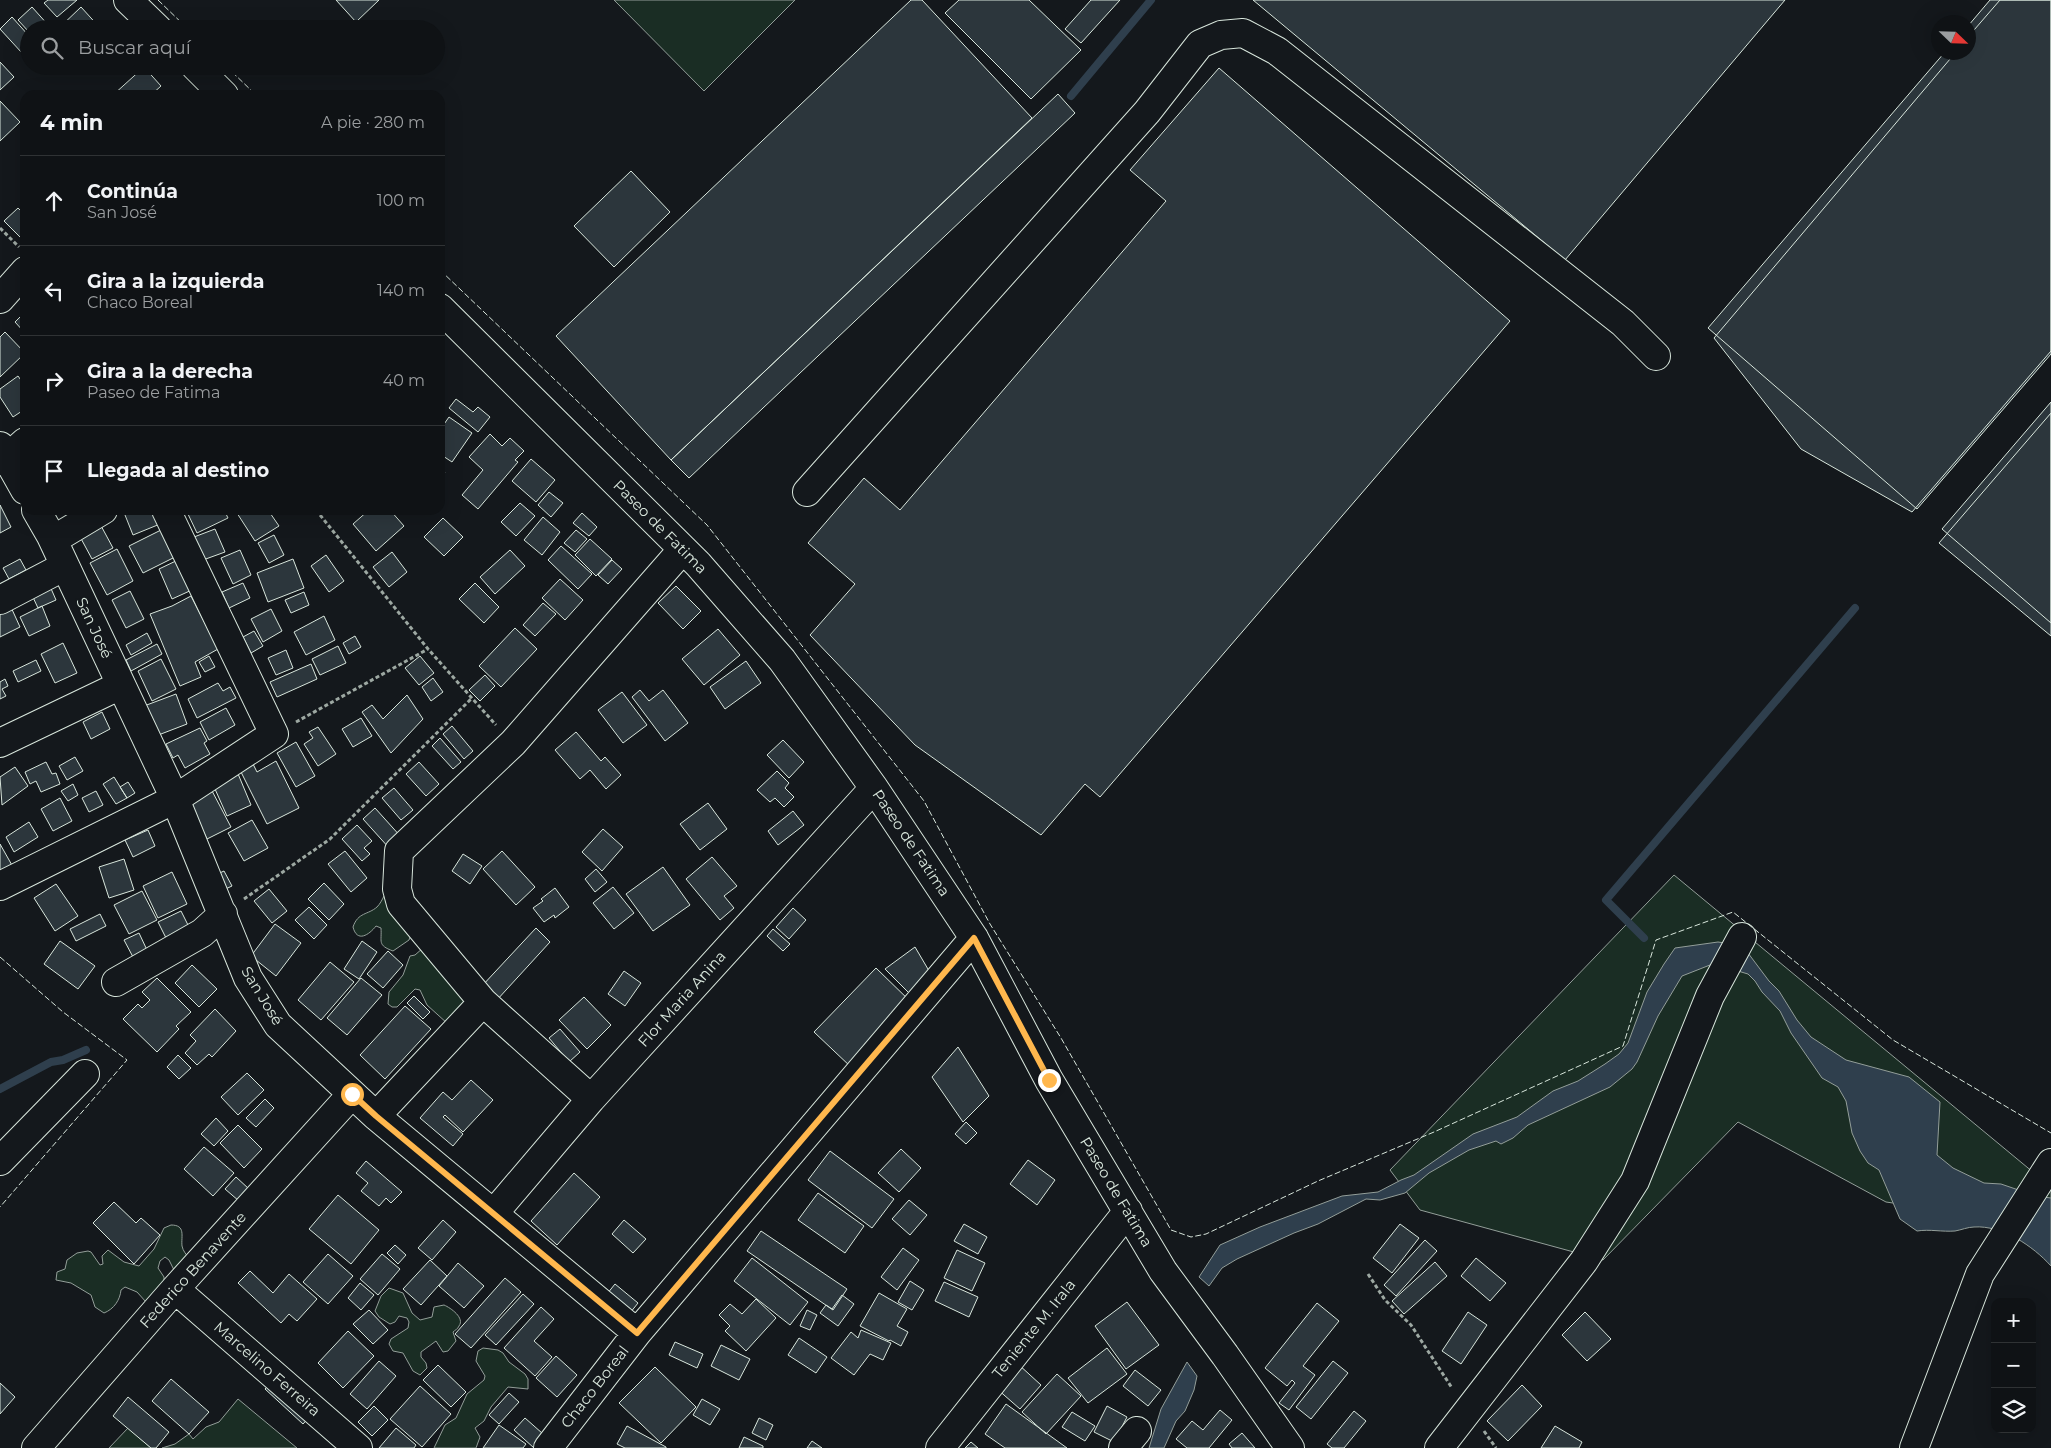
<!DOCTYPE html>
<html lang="es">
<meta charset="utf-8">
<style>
:root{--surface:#0f1215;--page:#1d2022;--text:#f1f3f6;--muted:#9b9ea0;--line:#2f3234}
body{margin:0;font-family:Montserrat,sans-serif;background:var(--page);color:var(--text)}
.controls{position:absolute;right:15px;bottom:15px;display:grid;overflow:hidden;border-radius:10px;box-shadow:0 5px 20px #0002}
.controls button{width:45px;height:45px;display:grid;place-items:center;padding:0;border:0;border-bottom:1px solid var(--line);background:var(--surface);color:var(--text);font:25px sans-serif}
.compass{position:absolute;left:1931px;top:15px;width:45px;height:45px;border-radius:50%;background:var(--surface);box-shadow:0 5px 20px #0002;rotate:113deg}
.stop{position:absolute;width:15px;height:15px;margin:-11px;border:4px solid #ffb74d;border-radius:50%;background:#fff}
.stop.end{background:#ffb74d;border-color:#fff;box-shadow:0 1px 5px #0008}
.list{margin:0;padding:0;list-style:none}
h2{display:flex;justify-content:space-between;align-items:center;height:65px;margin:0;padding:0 20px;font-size:21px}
h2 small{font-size:16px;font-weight:400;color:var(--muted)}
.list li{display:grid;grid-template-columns:32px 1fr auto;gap:15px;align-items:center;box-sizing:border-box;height:90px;padding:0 20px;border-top:1px solid var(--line)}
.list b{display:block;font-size:19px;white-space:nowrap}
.list p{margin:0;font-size:16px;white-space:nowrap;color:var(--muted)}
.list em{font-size:16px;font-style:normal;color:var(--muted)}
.icon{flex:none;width:28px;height:28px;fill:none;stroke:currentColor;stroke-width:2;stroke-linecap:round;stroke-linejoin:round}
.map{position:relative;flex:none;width:2051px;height:1448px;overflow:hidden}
.search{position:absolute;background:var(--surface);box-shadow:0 5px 20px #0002;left:20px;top:20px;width:425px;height:55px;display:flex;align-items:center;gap:12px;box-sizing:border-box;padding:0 18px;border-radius:28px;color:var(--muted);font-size:19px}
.panel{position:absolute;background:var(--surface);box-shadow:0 5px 20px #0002;left:20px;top:90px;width:425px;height:425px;border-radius:15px}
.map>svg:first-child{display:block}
.green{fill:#1a2d24;stroke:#939e99}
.water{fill:#2f3f4d;stroke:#939e99}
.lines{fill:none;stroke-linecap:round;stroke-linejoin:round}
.stream{stroke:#2f3f4d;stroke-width:8}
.building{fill:#2c363c;stroke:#d8e6dc}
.minor-casing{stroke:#d8e6dc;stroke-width:30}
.path{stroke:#9da8a2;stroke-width:3;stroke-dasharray:4 2.5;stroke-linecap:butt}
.minor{stroke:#14181c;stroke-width:28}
.fence{stroke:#d8e6dc;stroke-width:1;stroke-dasharray:6 2.5;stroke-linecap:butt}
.route{stroke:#ffb74d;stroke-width:6}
.labels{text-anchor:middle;stroke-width:4;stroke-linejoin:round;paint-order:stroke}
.street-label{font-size:15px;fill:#d8e6dc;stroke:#14181c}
</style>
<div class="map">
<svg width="2051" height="1448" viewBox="0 0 2051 1448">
<rect width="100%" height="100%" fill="#14181c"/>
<path class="green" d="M614,0h181l-91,91z
M1674,875l377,312v64l-62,-34 -103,-15 -148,-80 -135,138 -183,-50 -30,-40z
M384,896h5l22,39 -2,5 -16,11c-16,-6 -11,-9 -12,-23l-5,-2c-7,9 -19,17 -23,1 5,-15 15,-12 24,-20 3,-3 5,-7 7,-11z
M423,948l44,51 -19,25 -21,-19 -7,-15 -5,-1 -18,18h-5l-4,-3 1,-12 14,-17 7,-19 5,-1z
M171,1225c15,0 10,11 11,21 1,5 4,8 6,11l-14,13 -5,-10 -4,-3 -5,4 -2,7 6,9v5l-18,20 -9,-10 -12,-5 -4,3c-1,10 -7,19 -17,23l-9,-6 -4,-12 -20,-12 -15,-3 1,-8 8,-3 2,-9 10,-7 11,-2 3,1 9,13 3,-1 -1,-8 6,-6 16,12 15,4 15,-17 10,-21z
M389,1288l14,5 9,20 8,7 12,-3 2,-10 10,-2c7,3 21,13 15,21 -1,3 -4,4 -6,6l3,9 -8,10 -5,1 -7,-11 -15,11v5l5,6 1,5 -7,7 -7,-4 -10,-18 -10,-2 -4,-7 2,-5 17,-11 1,-6 -2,-4 -8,-2 -4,6 -5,2 -11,-7 -4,-6 6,-15z
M483,1348l15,2 5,3 6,9 16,12 3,5v10l-20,-2 -17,20 -7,14 -9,7 5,9 -4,11h-42l11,-23 11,-7 11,-24 17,-14 1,-4 -9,-15 2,-10z
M238,1399l59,49h-135l13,-4 14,-10 4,5 13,-12 13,-5z
M128,1428l23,20h-42z"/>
<path class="water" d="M1718,942l14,2 16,9 21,28 10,10 18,29 14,17 35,23 63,17 31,25 -3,53 16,13 31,15 17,1 35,12 15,2v68c-18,-20 -49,-41 -77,-39 -6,0 -13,3 -19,4 -13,1 -25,-2 -38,0l-17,-12 -21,-49 -11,-7 -8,-12 -8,-18 -6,-32 -8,-14 -16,-9 -31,-45 -11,-22 -18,-19 -7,-11 -7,-7 -27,-8 -11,-1 -28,11 -24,40 -21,46 -5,7 -22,18 -82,38 -15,13 -12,6 -5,-3 -27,9 -40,23 -24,20 -25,7 -14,-1 -48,25 -24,9 -57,26 -15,9 -13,18 -10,-9 21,-32 40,-18 82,-31 36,-4 23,-12 13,-5 59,-41 44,-17 36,-26 25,-10 27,-17 14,-10 9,-11 19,-51 17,-28 11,-16z
M1187,1362l10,14 -3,14 -9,21 -9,10 -12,27h-15l12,-39z"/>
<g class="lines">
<path class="stream" d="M1071,96l80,-96
M1644,938l-38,-38 249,-292
M0,1089l51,-27 12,-2 23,-10"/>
</g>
<path class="building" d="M48,0h29l-20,17 -13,-14z
M336,0h43l-23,22z
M911,0h11l110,118 -361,342 -115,-124z
M959,0h70l52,50 -50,49 -86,-86z
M1091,0h29l-39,43 -16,-14z
M1253,0h532l-220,260z
M1990,0h61v354l-134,155 -209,-181 237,-276h23v-26z
M2000,0h51v351l-139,161 -111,-63 -87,-111 242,-286h12v-15z
M32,7l17,19 -4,3h-16v3l-11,-12z
M81,7l20,22h-43z
M12,17l17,19v11l-7,6 -22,-24z
M0,62l14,15 -14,13z
M144,67l17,19 -10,9h-38z
M1219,68l291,253 -410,476 -15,-13 -44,51 -126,-90 -105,-110 45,-51 -47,-41 56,-65 36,32 266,-309 -36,-31z
M1058,94l17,19 -386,365 -18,-18z
M0,101l20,21 -20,19z
M631,171l39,41 -56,55 -40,-41z
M18,208l7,7v21l-3,3 -18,-18z
M25,312v21l-10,-11z
M5,332l20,21 -25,24v-40z
M18,376l7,10v23l-12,8 -13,-20v-8z
M456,399l17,13 5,-5 12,10 -12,15 -29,-24z
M2051,402v221l-109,-94z
M2051,413v223l-112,-93z
M449,417l23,16 -20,29 -12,-8v-24z
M490,434l12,12 8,-8 14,13 -9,9 3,2 -40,47 -16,-14 21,-25 -14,-13z
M531,459l24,21 -19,22 -24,-21z
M440,468l5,4 -5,7z
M549,492l14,11 -12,14 -13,-12z
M520,503l15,13 -19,20 -15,-14z
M0,505l11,22 -11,6z
M123,510h31l6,14 -27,11z
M190,510h34l4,8 -31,15 -10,-21z
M235,510h33l11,16 -24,15z
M369,510h21l14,16 -28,25 -23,-27z
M582,513l15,14 -8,9 -16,-13z
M543,517l17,15 -18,23 -18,-15z
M443,518l20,19 -19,19 -20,-19z
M99,522l14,26 -21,11 -14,-26z
M163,529l14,27 -34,17 -14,-27z
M215,529l10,23 -22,8 -9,-23z
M576,530l11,9 -12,13 -11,-9z
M274,535l10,20 -15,8 -11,-20z
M590,539l22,20 -16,17 -21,-21z
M561,546l31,28 -14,15 -30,-29z
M117,549l16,32 -26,14 -17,-32z
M240,550l11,25 -18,9 -12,-26z
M510,550l15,16 -30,28 -15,-17z
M392,552l15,20 -18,15 -16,-20z
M326,555l18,26 -15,11 -18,-26z
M20,559l6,11 -17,9 -6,-11z
M180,559l14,30 -22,10 -13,-30z
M293,559l11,29 -36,14 -11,-29z
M612,560l10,9 -14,15 -10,-9z
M560,579l23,21 -18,20 -23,-22z
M243,583l7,15 -21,10 -7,-16z
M475,583l24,24 -15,16 -25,-24z
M49,584l7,16 -18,8 -7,-15z
M676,586l25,25 -18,18 -25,-26z
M130,591l14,28 -18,9 -14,-28z
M304,592l5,13 -18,8 -6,-13z
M191,596l27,53 -23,13 6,15 -21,9 -30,-72 22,-8z
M543,603l13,11 -21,22 -12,-11z
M10,605l10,22 -20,10v-27z
M42,606l8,20 -21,10 -9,-19z
M271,609l11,22 -19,11 -12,-23z
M324,616l11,24 -29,15 -12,-23z
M515,628l22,21 -36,38 -22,-21z
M718,629l22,26 -36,30 -22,-26z
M254,631l9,15 -12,7 -8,-16z
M147,633l5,10 -21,12 -5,-10z
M355,636l6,11 -12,7 -6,-11z
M63,643l14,30 -22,10 -14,-29z
M157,644l5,10 -31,17 -5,-11z
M338,646l8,17 -26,12 -8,-16z
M286,650l7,18 -17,7 -8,-17z
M209,656l6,11 -10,5 -6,-10z
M420,656l14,17 -15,12 -14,-17z
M161,659l15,30 -24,12 -14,-30z
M36,660l5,11 -23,11 -5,-11z
M746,661l15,22 -36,26 -15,-22z
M311,664l6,15 -40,18 -7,-15z
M485,675l10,11 -15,15 -11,-11z
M433,678l10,14 -12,9 -9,-14z
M5,679l3,7 -6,3 4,7 -6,3v-17z
M218,683l5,8 7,-4 6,11 -39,20 -9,-19z
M640,690l9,11 14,-11 25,33 -23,18 -33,-44z
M622,692l25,33 -24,18 -25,-33z
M176,694l11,30 -39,15 -12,-30z
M407,695l16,24 -32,34 -29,-41 10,-7 11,14z
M226,708l9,17 -26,15 -9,-18z
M102,712l8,17 -19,10 -8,-17z
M361,718l11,18 -19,11 -11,-18z
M452,726l21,25 -9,8 -21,-25z
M318,727l18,27 -18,12 -14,-22 9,-6 -4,-6z
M200,728l7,13 -3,2 6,11 -25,14 -7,-13 -5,3 -7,-14z
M576,732l25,29 4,-4 16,18 -15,14 -16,-19 -10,9 -25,-29z
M440,738l21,24 -8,7 -21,-23z
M783,740l21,22 -15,16 -22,-23z
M296,742l19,34 -19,11 -19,-34z
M75,757l8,14 -16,9 -8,-14z
M276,761l23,47 -32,16 -28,-56 13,-6 5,10z
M46,762l6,12 4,-1 4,11 -19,8 -5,-11 -6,3 -5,-12z
M419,762l20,22 -13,12 -20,-22z
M15,767l13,19 -26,19 -2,-28z
M236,769l15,36 -24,11 -16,-36z
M777,771l12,12 -4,5 9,9 -10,10 -9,-9 -5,4 -13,-12z
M114,777l13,21 -11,6 -13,-20z
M128,782l7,11 -8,5 -7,-11z
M73,784l5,11 -10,6 -7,-10z
M394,788l19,22 -12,10 -19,-22z
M211,789l20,38 -24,12 -19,-38z
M96,791l7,14 -14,7 -7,-14z
M60,798l12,23 -19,10 -12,-22z
M708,803l19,26 -27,21 -20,-26z
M375,808l27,30 -12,11 -27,-30z
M793,811l11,14 -26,20 -10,-14z
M252,820l16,28 -24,13 -16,-28z
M29,822l9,15 -24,15 -8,-15z
M357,825l15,16 -8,7 6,6 -8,7 -20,-22z
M603,829l20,18 -21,24 -20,-19z
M148,830l7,16 -22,11 -8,-17z
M0,844l13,23 -13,7z
M345,851l22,27 -16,14 -23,-28z
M502,851l33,36 -19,18 -33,-36z
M463,854l19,12 -12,18 -18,-13z
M712,857l25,29 -13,10 10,12 -14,12 -34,-41z
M124,859l10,31 -25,8 -10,-31z
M663,867l27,38 -37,26 -27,-37z
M596,869l11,13 -12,10 -10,-13z
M224,871l8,15 -13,6 -8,-15z
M172,872l15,32 -29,14 -15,-32z
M324,883l20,21 -15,16 -21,-21z
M56,884l22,32 -23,15 -21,-33z
M613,887l21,26 -20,16 -21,-26z
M555,888l14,19 -14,11 -1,-3 -10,7 -11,-14 10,-7 -2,-2z
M269,889l18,22 -15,12 -18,-22z
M142,891l15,29 -28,14 -15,-29z
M309,907l18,18 -13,14 -19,-19z
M793,908l13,12 -17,19 -13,-12z
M181,911l9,18 -23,11 -9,-18z
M100,914l6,12 -30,15 -6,-12z
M275,924l26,19 -25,33 -25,-20z
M536,928l14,14 -54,59 -15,-14z
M773,929l17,15 -7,7 -16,-15z
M139,933l8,17 -14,7 -9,-17z
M60,941l35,25 -17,23 -34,-25z
M362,941l15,11 -18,27 -15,-10z
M915,947l20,34 -19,19 -31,-31z
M388,951l15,14 -20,23 -16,-14z
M330,962l24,20 -33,38 -23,-20z
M192,965l25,24 -18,18 -24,-24z
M876,968l38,37 -62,63 -38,-36z
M624,971l17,12 -16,23 -17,-12z
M157,978l34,34 -15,14 3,3 -22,23 -34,-33 15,-15 4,4 8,-8 -8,-8z
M361,978l21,17 -35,40 -20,-17z
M414,996l16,16 -7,7 -16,-16z
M584,997l27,28 -24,24 -28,-29z
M405,1006l26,23 -46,50 -25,-24z
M215,1009l21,22 -24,26 -3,-3 -12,11 -12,-12 11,-12 -6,-6z
M560,1029l20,23 -11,10 -20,-24z
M958,1047l31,49 -26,26 -31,-45z
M178,1055l13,13 -12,11 -12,-12z
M247,1073l17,17 -26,25 -17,-18z
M471,1080l22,20 -30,32 -18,-17 -2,2 20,17 -10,12 -33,-28 23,-26 9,8z
M265,1099l9,9 -18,19 -10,-9z
M216,1118l12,13 -14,15 -13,-12z
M966,1122l11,11 -11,11 -11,-10z
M238,1125l24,24 -18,19 -24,-25z
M204,1147l30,26 -21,23 -29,-27z
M901,1149l20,19 -22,24 -21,-19z
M830,1151l64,48 -22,29 -64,-48z
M1028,1160l27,20 -18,25 -27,-21z
M366,1161l36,31 -11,11 -5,-5 -7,8 -18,-15 7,-8 -12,-10z
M574,1173l26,24 -43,48 -26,-24z
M236,1177l13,12 -10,12 -14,-12z
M818,1193l46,33 -19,27 -47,-33z
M338,1195l41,35 -28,34 -42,-35z
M909,1200l18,15 -17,20 -18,-16z
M114,1202l22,21 5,-5 19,17 -26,29 -41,-41z
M443,1220l13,12 -24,28 -14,-12z
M624,1220l22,19 -13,14 -21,-19z
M964,1224l23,13 -9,17 -24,-13z
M1400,1224l19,14 -27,35 -19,-15z
M761,1231l86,58 -14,21 -86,-59z
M1425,1240l12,11 -41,45 -12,-11z
M395,1245l11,10 -8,9 -11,-11z
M903,1248l16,12 -22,30 -16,-13z
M957,1250l28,13 -13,28 -28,-13z
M328,1254l25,22 -25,28 -25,-22z
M382,1254l18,15 -22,26 -18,-16z
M752,1258l56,44 -18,23 -56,-44z
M1476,1258l30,25 -16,18 -29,-25z
M430,1260l17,16 -26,29 -18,-16z
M1435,1262l12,14 -43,38 -12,-13z
M458,1263l26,23 -20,22 -25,-22z
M250,1271l23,22 16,-19 28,25 -20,22 -8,-7 -8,9 -43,-40z
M505,1278l16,14 -50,56 -16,-14z
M910,1281l14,9 -12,20 -14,-8z
M944,1282l34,15 -9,20 -34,-16z
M360,1283l14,12 -13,15 -13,-12z
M615,1284l23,19 -12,15 -23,-19z
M879,1293l28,16 -10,17 11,6 -7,14 -11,-6 -1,1 -29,-15z
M523,1294l11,10 -38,41 -11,-10z
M842,1295l12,9 -16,22 -18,-13 6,-8 6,4z
M756,1299l20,19 -30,33 -21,-20 5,-5 -11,-11 11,-11 12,10z
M1127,1302l32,43 -33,24 -31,-43z
M1317,1303l22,18 -36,45 12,9 -26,35 -10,-7 16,-20 -3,-3 -5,6 -22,-18z
M541,1307l13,12 -20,22 18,16 -17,19 -31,-28z
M369,1310l19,20 -15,14 -20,-20z
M807,1310l10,5 -7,15 -10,-4z
M1468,1312l19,13 -26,39 -19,-13z
M1585,1312l26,27 -24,22 -25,-26z
M861,1330l30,13 -8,17 -13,-6 -16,21 -23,-17 20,-26 7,6z
M348,1331l26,25 -31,32 -25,-25z
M799,1338l28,19 -11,16 -28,-18z
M675,1342l28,12 -6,14 -28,-13z
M721,1345l29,14 -11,21 -28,-14z
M1107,1348l20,26 -39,29 -20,-25z
M556,1356l21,19 -20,22 -21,-19z
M379,1361l17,15 -29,33 -17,-15z
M1333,1361l15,12 -37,46 -15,-12z
M1018,1364l23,21 -21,24 -24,-21z
M438,1365l28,27 -15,15 -28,-27z
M655,1367l41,40 -35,36 -42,-40z
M1135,1370l26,20 -13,16 -25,-20z
M1057,1374l24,22 -35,38 -24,-22z
M171,1379l38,33 -20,22 -37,-33z
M274,1379l38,35 -9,10 -38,-35z
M0,1383l15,14 -15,17z
M1522,1385l20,21 -34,35 -21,-20z
M420,1386l31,28 -29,33 -32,-28z
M509,1393l10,9 -20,22 -10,-9z
M128,1397l41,35 -13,16h-5l-38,-32z
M702,1399l18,10 -10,16 -17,-10z
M1006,1404l61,44h-62l-20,-14z
M374,1406l14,14 -16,16 -14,-14z
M1107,1406l20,11 -13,25 -20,-10z
M1220,1410l12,10 -23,28h-22l-11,-9 16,-18 11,9z
M1354,1411l12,10 -22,27h-12l-5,-4z
M1072,1412l23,14 -10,15 -23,-14z
M525,1418l26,23 -6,7h-11l-20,-18z
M759,1418l14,7 -7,15 -14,-7z
M499,1425l27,19 -3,4h-40z
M627,1426l39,21v1h-41l-8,-4z
M1555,1426l27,16 -3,6h-38z
M396,1428l20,17 -2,3h-35z
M1242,1433l13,15h-23l-3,-4z
M744,1437l19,9v2h-24z
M812,1441l10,7h-15z
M971,1442l7,6h-13z"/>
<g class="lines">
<g class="minor-casing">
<path id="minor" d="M128,0l30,29
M195,66l29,29
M0,299l25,-28
M440,308l258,256 84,96 92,128 100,150 75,142 114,191 62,84 65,93
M0,446l25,44
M0,461l7,-3 18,-16
M807,492l340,-380 53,-68 21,-9 22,-2 34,18 346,272 33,33
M36,510l15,26 124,263 73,179 30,47 98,91 261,217
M53,540l50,-30
M0,600l65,-34
M0,743l121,-58
M0,886l175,-87 99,-65 -108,-224
M116,982l86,-49 21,-19
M591,1099l-108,-97 -82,-98 -4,-15 2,-38 114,-108 170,-194
M376,1116l107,-114
M0,1161l85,-87
M494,1213l97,-114 283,-311
M175,1289l183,159
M36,1448l139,-159 177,-195
M548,1448l89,-115 337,-395
M940,1448l188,-237
M1123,1448l14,-17
M1439,1448l145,-187 51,-80 75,-185 32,-59
M1914,1448l66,-174 71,-111"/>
</g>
<path class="path" d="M0,228l19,19
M316,510l112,139 68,76
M296,722l132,-73
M244,899l86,-60 142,-141
M1368,1274l17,26 26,25 41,63
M1484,1431l12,17"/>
<use href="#minor" class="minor"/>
<path class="fence" d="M158,0l30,29
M226,66l30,29
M440,270l267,255 217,276 66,123 71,114 110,192 20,7 15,-3 112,-53 116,-49 189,-86 33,-106 77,-28 160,128 158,93
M0,957l63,55 64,48 -127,147"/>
</g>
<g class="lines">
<path class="route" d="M352,1094l24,22 261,217 337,-395 75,142"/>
</g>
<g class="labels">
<g class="street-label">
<text transform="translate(660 527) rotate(45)" y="5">Paseo de Fatima</text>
<text transform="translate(94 628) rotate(65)" y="5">San José</text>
<text transform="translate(911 843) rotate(56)" y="5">Paseo de Fatima</text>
<text transform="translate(262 996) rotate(59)" y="5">San José</text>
<text transform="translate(682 999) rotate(-48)" y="5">Flor Maria Anina</text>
<text transform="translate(1116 1192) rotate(59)" y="5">Paseo de Fatima</text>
<text transform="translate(193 1270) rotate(-48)" y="5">Federico Benavente</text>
<text transform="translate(1034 1329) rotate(-51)" y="5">Teniente M. Irala</text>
<text transform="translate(267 1369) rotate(41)" y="5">Marcelino Ferreira</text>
<text transform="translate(595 1387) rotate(-52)" y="5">Chaco Boreal</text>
</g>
</g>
</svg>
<div class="controls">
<button>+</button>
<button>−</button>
<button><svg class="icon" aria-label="layers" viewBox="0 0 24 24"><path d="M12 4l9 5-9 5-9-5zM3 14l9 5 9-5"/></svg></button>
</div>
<svg class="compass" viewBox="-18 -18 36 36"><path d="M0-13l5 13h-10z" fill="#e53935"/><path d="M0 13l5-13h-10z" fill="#9b9ea0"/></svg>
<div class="stop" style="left:352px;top:1094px"></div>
<div class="stop end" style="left:1049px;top:1080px"></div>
<div class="search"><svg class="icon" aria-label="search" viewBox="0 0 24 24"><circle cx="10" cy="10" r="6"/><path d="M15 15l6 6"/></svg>Buscar aquí</div>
<section class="panel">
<h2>4 min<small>A pie · 280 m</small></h2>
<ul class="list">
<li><svg class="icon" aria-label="ahead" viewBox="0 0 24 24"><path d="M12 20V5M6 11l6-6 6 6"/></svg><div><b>Continúa</b><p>San José</p></div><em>100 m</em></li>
<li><svg class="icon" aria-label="left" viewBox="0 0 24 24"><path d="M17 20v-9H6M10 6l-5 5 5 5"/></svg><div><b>Gira a la izquierda</b><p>Chaco Boreal</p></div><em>140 m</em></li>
<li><svg class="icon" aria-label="right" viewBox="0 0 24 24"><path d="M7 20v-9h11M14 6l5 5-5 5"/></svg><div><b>Gira a la derecha</b><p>Paseo de Fatima</p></div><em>40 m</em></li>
<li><svg class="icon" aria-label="arrive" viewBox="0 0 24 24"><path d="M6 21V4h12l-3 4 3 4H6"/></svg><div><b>Llegada al destino</b></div></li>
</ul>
</section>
</div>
